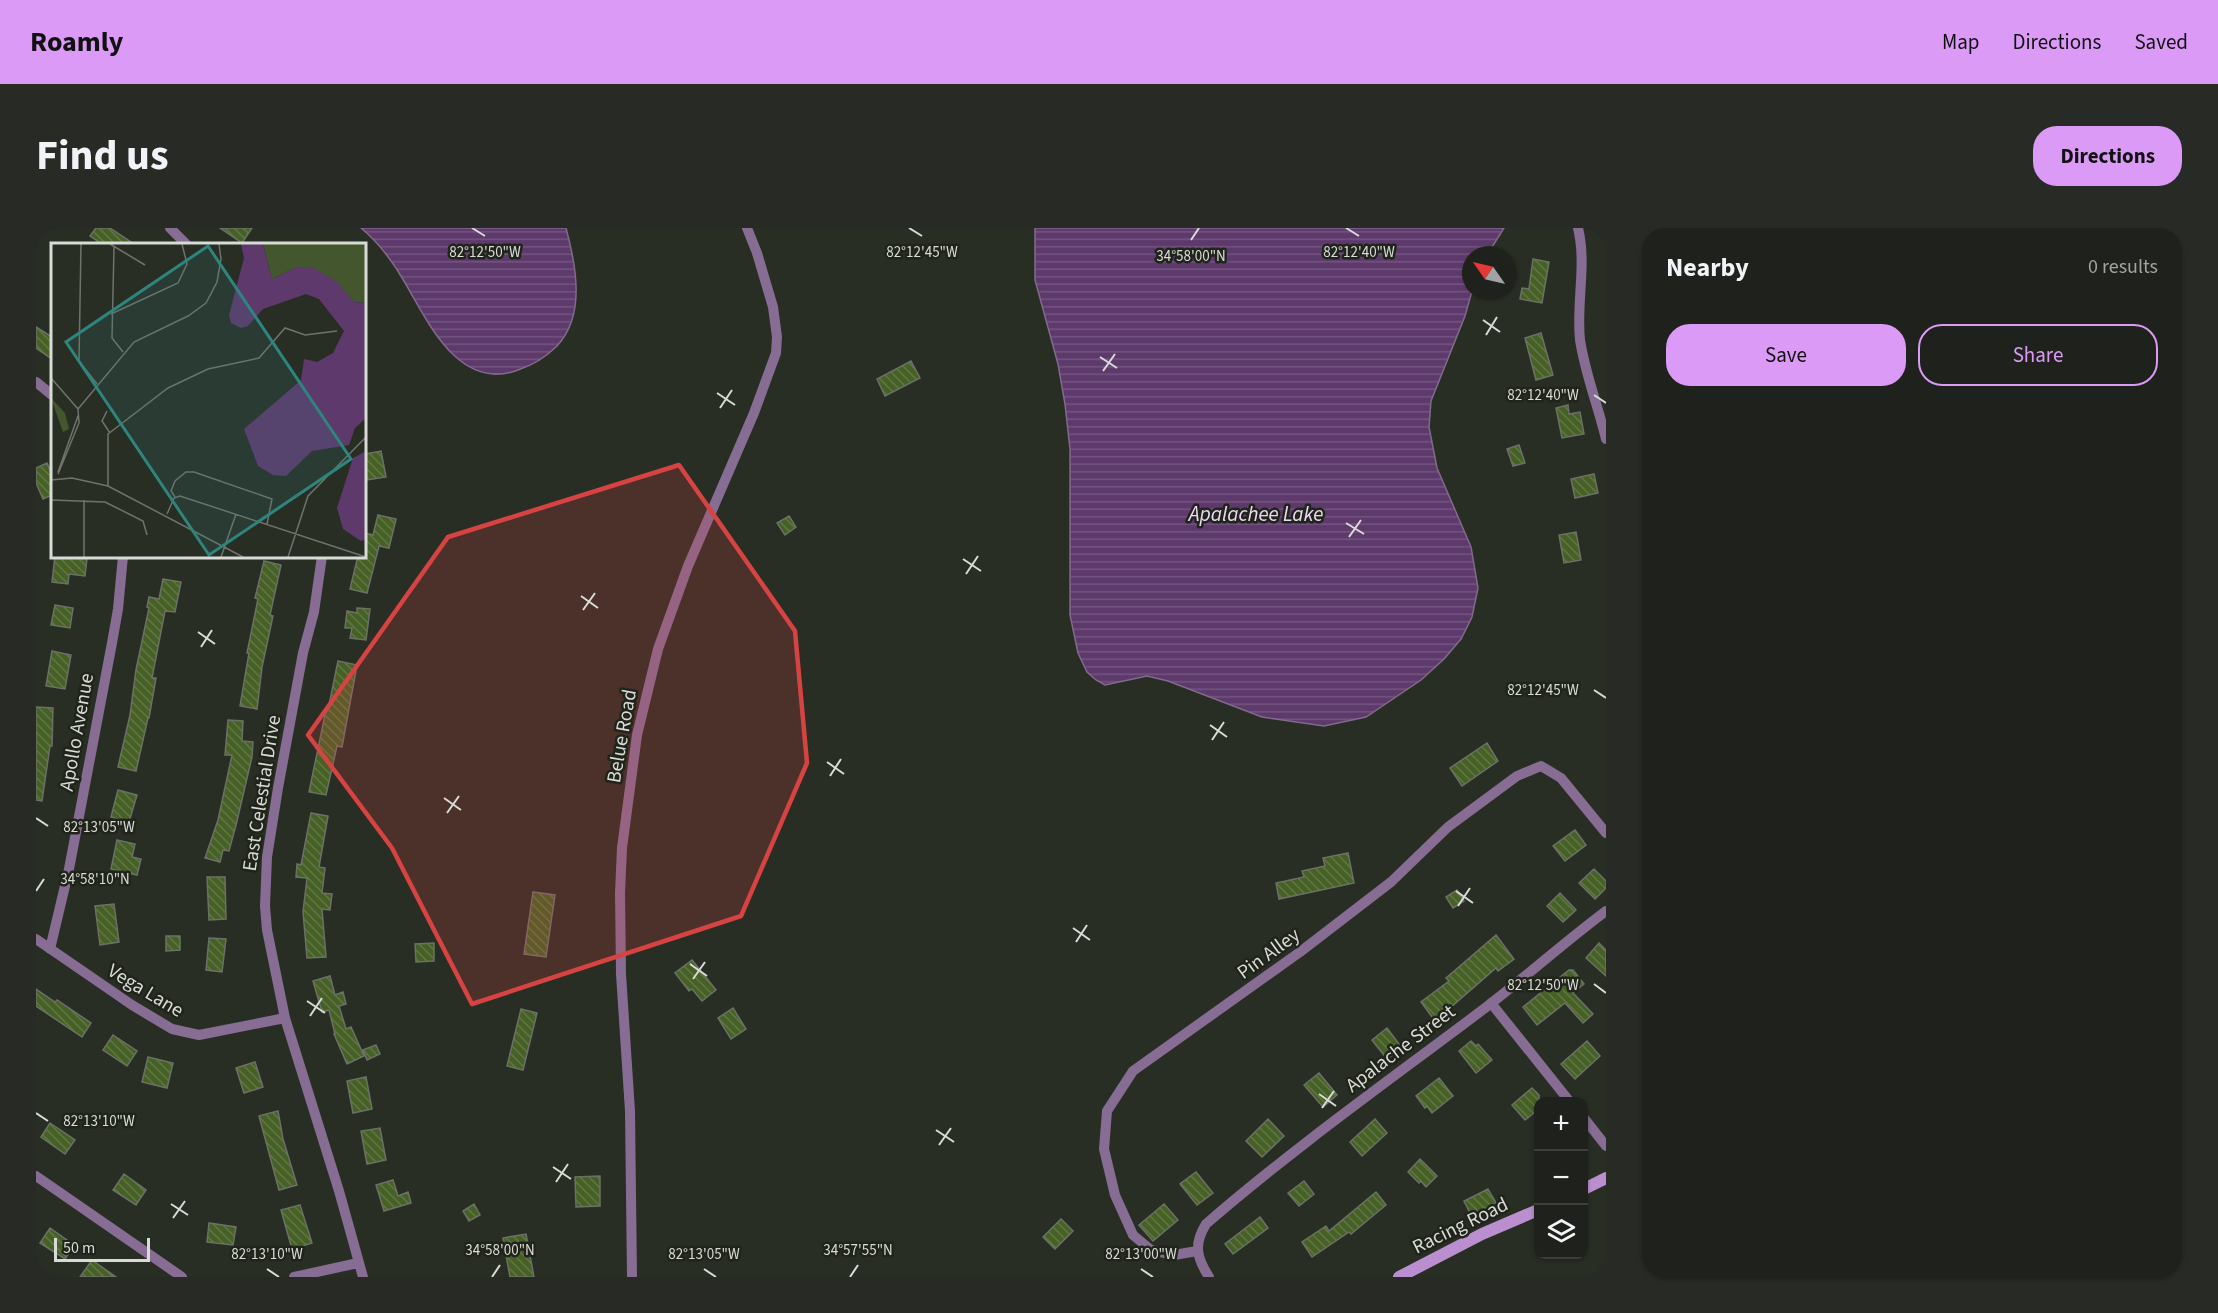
<!DOCTYPE html>
<meta charset="utf-8">
<style>
:root{--surface:#1f221c;--page:#272a25;--text:#f1f3f6;--muted:#a1a4a3;--line:#3c3f3b;--accent:#da9af6}
body{margin:0;font-family:"Source Sans 3",sans-serif;background:var(--page);color:var(--text)}
.controls{position:absolute;right:18px;bottom:18px;display:grid;overflow:hidden;border-radius:12px;box-shadow:0 2px 4px #0004}
.controls button{width:54px;height:54px;display:grid;place-items:center;padding:0;border:0;border-bottom:2px solid var(--line);background:var(--surface);color:var(--text);font:30px sans-serif}
.compass{position:absolute;left:1426px;top:18px;width:54px;height:54px;border-radius:50%;background:var(--surface);box-shadow:0 2px 4px #0004;rotate:304deg}
.scale{position:absolute;left:18px;bottom:15px;width:96px;box-sizing:border-box;padding-left:6px;border:3px solid #d8dbd6;border-top:0;font-size:16px;line-height:21px;white-space:nowrap;color:#d8dbd6;-webkit-text-stroke:4px #20241b;paint-order:stroke}
.list{margin:0;padding:0;list-style:none}
h2{display:flex;justify-content:space-between;align-items:center;height:78px;margin:0;padding:0 24px;font-size:26px}
h2 small{font-size:20px;font-weight:400;color:var(--muted)}
.actions{display:flex;gap:12px;padding:18px 24px}
.actions a{flex:1;padding:14px 0;border:2px solid var(--accent);border-radius:24px;text-align:center;font-size:21px;color:var(--accent)}
.actions .main{background:var(--accent);color:#111}
.icon{flex:none;width:33px;height:33px;fill:none;stroke:currentColor;stroke-width:2;stroke-linecap:round;stroke-linejoin:round}
.map{position:relative;flex:none;width:1570px;height:1049px;overflow:hidden;border-radius:24px}
header{display:flex;align-items:center;gap:36px;box-sizing:border-box;height:84px;padding:0 30px;background:var(--accent);color:#111}
header strong{font-size:28px}
nav{display:flex;gap:33px;margin-inline-start:auto;font-size:21px}
.intro{display:flex;align-items:center;justify-content:space-between;box-sizing:border-box;height:144px;padding:0 36px}
h1{margin:0;font-size:42px}
.button{padding:15px 27px;border-radius:24px;background:var(--accent);color:#111;font-size:21px;font-weight:700}
main{display:flex;gap:36px;padding:0 36px}
aside{flex:1;background:var(--surface);border-radius:24px;box-shadow:0 2px 4px #0004}
.map>svg:first-child{display:block}
.water{fill:url(#water-rules);stroke:#826a8c;stroke-width:1.5}
.building{fill:url(#building-back-hatch);stroke:#6c7167;stroke-width:1.5}
.lines{fill:none;stroke-linecap:round;stroke-linejoin:round}
.street{stroke:#876c94;stroke-width:10}
.secondary{stroke:#bb8fcf;stroke-width:12}
.marked{fill:#d64342;fill-opacity:0.2;stroke:#d64342;stroke-width:4.5;stroke-linejoin:round}
.ticks{fill:none;stroke:#d8dbd6;stroke-width:2}
.labels{text-anchor:middle;stroke-width:5;stroke-linejoin:round;paint-order:stroke}
.street-label{font-size:20px;fill:#d8dbd6;stroke:#20241b}
.water-label{font-size:21px;font-style:italic;fill:#edd8f7;stroke:#20241b}
.inset-road{fill:none;stroke:#6f736c;stroke-width:1.5}
.view{fill:#2d857e;fill-opacity:0.15;stroke:#2d857e;stroke-width:3}
.inset-edge{fill:none;stroke:#d8dbd6;stroke-width:3}
.ticks-label{font-size:15px;text-anchor:middle;fill:#d8dbd6;stroke:#20241b;stroke-width:5;stroke-linejoin:round;paint-order:stroke}
</style>
<header>
<strong>Roamly</strong>
<nav><a>Map</a><a>Directions</a><a>Saved</a></nav>
</header>
<div class="intro"><h1>Find us</h1><a class="button">Directions</a></div>
<main>
<div class="map">
<svg width="1570" height="1049" viewBox="0 0 1570 1049">
<defs>
<pattern id="water-rules" width="6" height="5" patternUnits="userSpaceOnUse" patternTransform="scale(1.5)"><rect width="6" height="5" fill="#5d396c"/><path d="M0 2.5h6" fill="none" stroke="#745580"/></pattern>
<pattern id="building-back-hatch" width="6" height="6" patternUnits="userSpaceOnUse" patternTransform="scale(1.5)"><rect width="6" height="6" fill="#466025"/><path d="M-1 5l2 2M0 0l6 6M5-1l2 2" fill="none" stroke="#607644"/></pattern>
</defs>
<rect width="100%" height="100%" fill="#292e25"/>
<path class="water" d="M325,0h205c10,37 20,87 -9,118 -11,11 -24,19 -39,24 -59,22 -90,-48 -114,-89 -11,-19 -26,-39 -43,-53z
M999,0h469l-17,27h-16l1,36 -7,25 -34,85 -2,26 8,41 34,79 7,41 -6,29 -11,22 -17,20 -23,21 -55,37 -42,9 -62,-9 -94,-36 -21,-5 -42,9 -9,-5 -9,-8 -9,-19 -8,-38v-166l-5,-45 -7,-40 -23,-84z"/>
<path class="building" d="M60,0h14l24,16h-32l-12,-8z
M184,0h32l-10,15z
M1497,31l16,3 -7,41 -22,-4 2,-11 7,1z
M0,99l16,10v22l-16,-11z
M1505,105l12,42 -17,5 -11,-42z
M875,133l9,17 -35,18 -8,-17z
M1532,177l1,9 11,-2 4,22 -22,4 -6,-30z
M1483,217l6,18 -12,3 -6,-17z
M345,223l5,26 -19,3 -3,-26z
M11,235l5,12v20l-9,4 -7,-16v-15z
M1558,246l4,19 -23,5 -4,-19z
M342,287l18,4 -7,29 -10,-2 -12,47 -17,-4 8,-33h6v-23l9,2z
M753,288l7,11 -11,8 -8,-12z
M1540,304l5,28 -17,3 -5,-28z
M19,328l32,2 -2,18 -16,-2 -1,10 -16,-2z
M228,333l17,4 -11,50 3,1 -11,51 -5,42 -17,-3 9,-53h-2l11,-54 -3,-1z
M127,351l18,3 -6,30 -10,-1 -13,67h4l-7,40h-1l-12,53 -18,-4 12,-52 6,-45 13,-62 -2,-1 2,-10 10,2z
M19,377l18,3 -3,20 -19,-3z
M321,380l13,1 -4,31 -16,-2 2,-10h-7l2,-17 10,2z
M16,423l19,4 -6,34 -19,-3z
M302,433l19,4 -15,82 -5,-1 -11,49 -17,-3 17,-82h2z
M0,479l17,1 -1,38h-2l-8,55 -6,-1z
M192,492l15,1 -1,20 11,1 -1,15 -16,68 -7,26 -6,-1 -3,12 -15,-4 13,-38 14,-65h-7z
M1451,515l11,18 -36,25 -12,-18z
M82,562l19,5 -8,27 -18,-5z
M275,585l17,3 -9,51 6,1 -3,25 10,1 -2,16 -8,-1 4,48 -19,1 -4,-46 4,-34 -11,-1 1,-13 4,1z
M1539,602l11,15 -21,16 -12,-15z
M81,612l18,4 -3,13 9,2 -4,16 -26,-6z
M1312,625l6,30 -75,16 -3,-16 28,-6 -2,-6 23,-5 -2,-8z
M1558,641l12,12v7l-11,11 -16,-16z
M171,649h18l1,42 -17,1z
M1421,662l7,11 -11,7 -7,-11z
M497,664l22,3 -9,62 -22,-3z
M1524,665l16,17 -13,12 -16,-16z
M78,676l5,38 -19,3 -5,-39z
M1460,707l18,24 -16,12 -2,-3 -61,53 -14,-19 28,-21 -3,-3z
M130,708h14v14l-14,1z
M173,710l17,1 -4,33 -16,-2z
M398,715v18l-18,1 -1,-18z
M1563,715l7,7v26l-20,-18z
M656,732l24,30 -14,11 -10,-12 -3,2 -14,-18z
M1533,742h4l11,14 -11,9 20,21 -10,9 -18,-20 -28,22 -14,-18z
M294,748l5,19 8,-3 3,12 -7,2 7,23 5,-2 13,29 -17,8 -13,-30h1l-6,-24 -7,2 -9,-31z
M0,761l19,13 2,-2 34,23 -9,14 -46,-31z
M697,780l13,21 -15,10 -13,-21z
M485,781l16,4 -14,57 -16,-4z
M1351,800l15,20 -15,11 -15,-19z
M77,807l24,16 -10,15 -24,-16z
M1435,813l5,5 2,-2 14,16 -16,13 -17,-22z
M1551,813l13,15 -25,23 -14,-15z
M340,817l4,9 -13,6 -4,-10z
M112,829l25,6 -6,25 -25,-6z
M219,834l8,25 -19,6 -8,-25z
M1283,845l18,22 -14,12 -19,-22z
M330,849l6,32 -19,4 -6,-32z
M1403,850l14,18 -21,17 -5,-7 -2,2 -9,-12z
M1496,860l7,7v14l-14,11 -13,-15z
M242,883l5,28 14,46 -18,5 -20,-74z
M1232,891l16,17 -22,21 -16,-16z
M1339,891l12,14 -25,23 -12,-14z
M14,895l25,17 -10,14 -24,-17z
M344,900l6,32 -19,4 -6,-33z
M1384,931l17,17 -11,11 -5,-6 -2,2 -11,-11z
M1160,944l17,21 -16,12 -17,-21z
M88,946l22,16 -10,15 -23,-15z
M564,948v30l-24,1 -1,-30z
M357,952l5,16 10,-4 3,11 -27,8 -8,-26z
M1268,953l10,13 -15,12 -11,-13z
M1452,961l8,14 -25,12 -7,-14z
M1340,964l10,13 -35,29 -2,-2 -37,25 -10,-15 24,-16 3,5z
M438,976l6,11 -11,6 -6,-10z
M1128,976l14,16 -25,21 -14,-16z
M264,977l12,38 -20,6 -11,-39z
M1224,989l8,11 -35,26 -8,-10z
M1025,991l12,12 -18,18 -12,-12z
M173,995l27,4 -3,18 -26,-3z
M14,1000l24,17 -9,14 -25,-16z
M490,1006l8,43h-24l-7,-39z
M56,1032l24,17h-36z"/>
<g class="lines">
<path class="street" d="M134,0l16,16
M1542,0c9,37 -2,74 2,112 5,33 18,66 26,99
M0,154l16,13
M286,328l-8,56 -11,41 -25,135 -11,69 -2,49 2,24 18,88 54,173 24,86
M0,711l96,66 40,24 27,6 86,-17
M14,721l19,-80 43,-226 6,-34 5,-53
M1455,775l79,99
M1548,890l22,28
M0,948l146,101
M1161,1023l-23,4 -23,-5 -18,-15 -18,-40 -11,-46 3,-38 26,-40 167,-119 91,-70 57,-55 69,-51 24,-10 20,12 45,55
M258,1049l64,-14
M596,1049l-2,-166 -9,-137 -1,-81 2,-45 15,-113 21,-86 30,-83 66,-153 22,-60 1,-16 -4,-30 -16,-54 -10,-25
M1173,1049c-12,-19 -16,-32 -3,-53 90,-78 188,-147 283,-219 40,-31 77,-64 117,-94"/>
<path class="secondary" d="M1548,961l22,-11
M1363,1049l83,-43 56,-24"/>
</g>
<path class="marked" d="M643,237l116,166 12,132 -66,153 -269,88 -80,-156 -84,-113 140,-198z"/>
<path class="ticks" d="M436,0l13,8M873,0l13,8M1310,0l13,8M1155,12l8,-12M1447,92l17,12M1450,107l11,-18M1064,129l17,11M1067,143l12,-17M681,165l18,12M1558,167l12,8M684,180l12,-18M1310,295l18,11M1313,309l12,-17M927,331l18,12M930,346l12,-18M545,368l17,12M547,382l12,-17M162,404l17,12M165,419l11,-17M1558,462l12,8M1174,497l17,12M1176,512l12,-18M791,534l17,12M794,548l11,-17M408,570l17,12M411,585l12,-17M0,590l12,8M0,663l8,-12M1420,663l17,12M1422,678l12,-18M1037,700l17,12M1040,714l11,-17M654,736l17,12M657,751l12,-17M1558,756l12,9M271,773l18,12M274,788l12,-18M1283,866l17,12M1286,880l12,-17M0,885l12,8M900,902l18,12M903,917l12,-17M517,939l18,12M520,954l12,-18M135,976l17,11M137,990l12,-17M231,1041l12,8M668,1041l12,8M1105,1041l12,8M456,1049l8,-12M814,1049l8,-12"/>
<g class="labels">
<g class="street-label">
<text transform="translate(40 504) rotate(-80)" y="7">Apollo Avenue</text>
<text transform="translate(585 508) rotate(-80)" y="7">Belue Road</text>
<text transform="translate(225 565) rotate(-81)" y="7">East Celestial Drive</text>
<text transform="translate(1232 725) rotate(-36)" y="7">Pin Alley</text>
<text transform="translate(110 762) rotate(31)" y="7">Vega Lane</text>
<text transform="translate(1364 820) rotate(-37)" y="7">Apalache Street</text>
<text transform="translate(1424 997) rotate(-26)" y="7">Racing Road</text>
</g>
<g class="water-label">
<text x="1220" y="293">Apalachee Lake</text>
</g>
</g>
<g transform="translate(15 15)">
<rect width="315" height="315" fill="#292e25"/>
<path d="M212,1h103v59l-12,-1z" fill="#44562e"/>
<path d="M212,1h51l9,5 24,17 11,15 -4,21 -18,-21 -24,-14 -17,1 -23,11zM0,155l14,15 4,16 -6,3z" fill="#44562e"/>
<path d="M190,1h22l9,35 23,-11 17,-1 24,14 18,21 12,1v115l-11,10 -6,17 -37,6 -26,25 -13,-1 -15,-9 -14,-37 57,-49 3,-21 13,3 16,-9 11,-22 -25,-32 -13,-5 -43,15 -15,17 -7,2 -10,-5 -2,-8 15,-57zM315,208v88l-5,2 -18,-12 -6,-21 16,-50z" fill="#5d396c"/>
<path class="inset-road" d="M30,1l-2,117 18,23M59,1l35,21M63,4l-2,91 11,14M60,71l67,-31 9,-19 -5,-20M0,135l27,31M27,166l56,-67 54,-26 18,-13 11,-21 4,-23 -2,-15M56,168l-5,10 8,12M7,229l20,-56M7,231l21,-51 -1,-14M0,237l21,-2 36,8 135,71M57,243v-52l60,-46 40,-19 51,-11 26,-30 20,7 32,-4M124,254l-4,-6 4,-10 11,-9h8l78,27 -5,25M0,257l54,2 38,19 4,14M33,257v57M116,271l7,-16 6,-2 186,61M170,314l15,-43M237,314l20,-61 58,-59"/>
<path class="view" d="M157,3l143,213 -142,96 -143,-213z"/>
<rect width="315" height="315" class="inset-edge"/>
</g>
<g class="ticks-label">
<text x="449" y="29">82°12'50"W</text>
<text x="886" y="29">82°12'45"W</text>
<text x="1323" y="29">82°12'40"W</text>
<text x="1155" y="33">34°58'00"N</text>
<text x="1507" y="172">82°12'40"W</text>
<text x="1507" y="467">82°12'45"W</text>
<text x="63" y="604">82°13'05"W</text>
<text x="59" y="656">34°58'10"N</text>
<text x="1507" y="762">82°12'50"W</text>
<text x="63" y="898">82°13'10"W</text>
<text x="464" y="1027">34°58'00"N</text>
<text x="822" y="1027">34°57'55"N</text>
<text x="231" y="1031">82°13'10"W</text>
<text x="668" y="1031">82°13'05"W</text>
<text x="1105" y="1031">82°13'00"W</text>
</g>
</svg>
<div class="controls">
<button>+</button>
<button>−</button>
<button><svg class="icon" aria-label="layers" viewBox="0 0 24 24"><path d="M12 4l9 5-9 5-9-5zM3 14l9 5 9-5"/></svg></button>
</div>
<svg class="compass" viewBox="-18 -18 36 36"><path d="M0-13l5 13h-10z" fill="#e53935"/><path d="M0 13l5-13h-10z" fill="#a1a4a3"/></svg>
<div class="scale">50 m</div>
</div>
<aside>
<h2>Nearby<small>0 results</small></h2>
<ul class="list">
</ul>
<div class="actions"><a class="main">Save</a><a>Share</a></div>
</aside>
</main>
